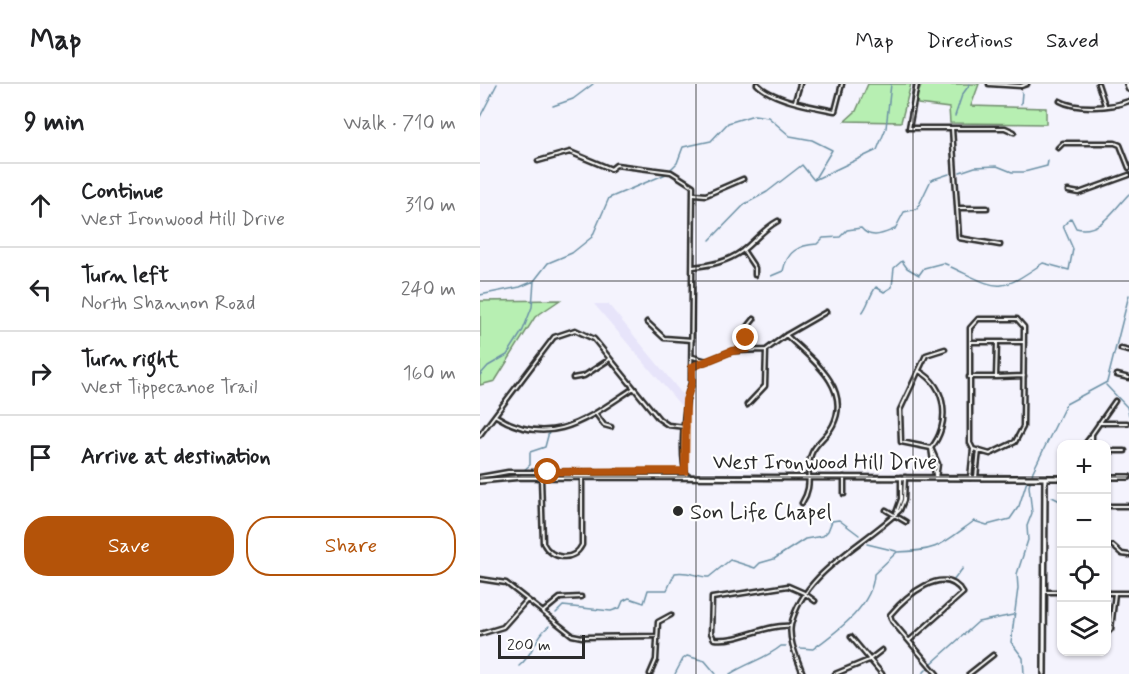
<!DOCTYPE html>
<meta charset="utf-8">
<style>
:root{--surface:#fff;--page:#f6f6f6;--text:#202124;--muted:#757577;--line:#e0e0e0;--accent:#b45309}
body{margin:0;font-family:Mynerve,sans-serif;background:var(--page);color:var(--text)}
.controls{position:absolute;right:18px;bottom:18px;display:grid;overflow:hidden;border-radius:12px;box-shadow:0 2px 4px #0004}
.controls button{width:54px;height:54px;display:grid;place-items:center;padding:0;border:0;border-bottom:2px solid var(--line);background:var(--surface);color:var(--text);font:30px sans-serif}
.scale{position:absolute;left:18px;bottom:15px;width:87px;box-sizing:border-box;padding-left:6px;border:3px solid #2b2b2b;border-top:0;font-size:16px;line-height:21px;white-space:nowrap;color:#2b2b2b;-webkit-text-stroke:4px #fff;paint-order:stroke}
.stop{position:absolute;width:18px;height:18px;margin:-14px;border:4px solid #b45309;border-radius:50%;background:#fff}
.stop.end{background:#b45309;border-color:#fff;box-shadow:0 2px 6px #0008}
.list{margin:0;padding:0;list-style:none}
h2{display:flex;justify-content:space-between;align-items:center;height:78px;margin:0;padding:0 24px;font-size:26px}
h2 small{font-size:20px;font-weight:400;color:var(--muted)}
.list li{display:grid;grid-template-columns:39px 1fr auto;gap:18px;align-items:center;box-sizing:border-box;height:84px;padding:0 24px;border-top:2px solid var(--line)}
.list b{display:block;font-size:22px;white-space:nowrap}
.list p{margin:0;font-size:20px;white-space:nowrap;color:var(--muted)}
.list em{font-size:20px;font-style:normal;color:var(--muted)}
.actions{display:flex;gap:12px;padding:18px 24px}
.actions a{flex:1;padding:14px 0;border:2px solid var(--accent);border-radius:24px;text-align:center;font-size:21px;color:var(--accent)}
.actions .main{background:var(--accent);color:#fff}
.icon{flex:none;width:33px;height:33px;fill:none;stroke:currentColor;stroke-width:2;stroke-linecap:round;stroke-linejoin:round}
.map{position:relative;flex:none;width:649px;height:590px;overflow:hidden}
header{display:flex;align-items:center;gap:36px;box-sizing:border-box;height:84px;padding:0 30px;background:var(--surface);border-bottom:2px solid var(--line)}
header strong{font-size:28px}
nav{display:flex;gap:33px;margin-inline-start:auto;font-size:21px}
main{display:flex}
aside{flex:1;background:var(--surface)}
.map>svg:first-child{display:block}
.built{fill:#e7e4fa}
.green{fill:#b7efb2;stroke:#718d6e;stroke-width:1.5}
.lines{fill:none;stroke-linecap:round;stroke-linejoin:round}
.stream{stroke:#6b90a5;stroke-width:1.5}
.minor-casing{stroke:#2b2b2b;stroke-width:7}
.tertiary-casing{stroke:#2b2b2b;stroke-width:8}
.secondary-casing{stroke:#2b2b2b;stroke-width:8}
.minor{stroke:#fff;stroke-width:2}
.tertiary{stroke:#fff;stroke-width:3}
.secondary{stroke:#fff;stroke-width:4}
.route{stroke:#b45309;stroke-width:8}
.grid{fill:none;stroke:#2b2b2b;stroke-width:1.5;stroke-opacity:0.55}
.poi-dot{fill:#2b2b2b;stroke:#fff;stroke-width:2}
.labels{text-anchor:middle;stroke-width:4.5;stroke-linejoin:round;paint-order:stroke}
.street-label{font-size:22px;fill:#2b2b2b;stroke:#fff}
.poi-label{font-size:22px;fill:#2b2b2b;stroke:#fff;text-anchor:start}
</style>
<header>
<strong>Map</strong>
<nav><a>Map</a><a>Directions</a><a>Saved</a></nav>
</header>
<main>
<aside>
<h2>9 min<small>Walk · 710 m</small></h2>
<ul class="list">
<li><svg class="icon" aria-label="ahead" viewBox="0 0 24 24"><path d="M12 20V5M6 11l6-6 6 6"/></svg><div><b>Continue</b><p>West Ironwood Hill Drive</p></div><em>310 m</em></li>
<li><svg class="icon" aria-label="left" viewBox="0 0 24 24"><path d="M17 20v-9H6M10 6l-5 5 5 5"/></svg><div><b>Turn left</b><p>North Shannon Road</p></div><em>240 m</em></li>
<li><svg class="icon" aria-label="right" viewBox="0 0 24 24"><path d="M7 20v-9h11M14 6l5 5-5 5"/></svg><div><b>Turn right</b><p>West Tippecanoe Trail</p></div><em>160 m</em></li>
<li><svg class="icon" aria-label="arrive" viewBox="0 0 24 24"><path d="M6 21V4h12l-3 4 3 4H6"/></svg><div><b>Arrive at destination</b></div></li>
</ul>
<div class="actions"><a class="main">Save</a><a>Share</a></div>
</aside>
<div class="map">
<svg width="649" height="590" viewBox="0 0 649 590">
<rect width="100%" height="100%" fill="#f4f3fd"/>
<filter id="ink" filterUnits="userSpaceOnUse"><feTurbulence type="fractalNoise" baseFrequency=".0167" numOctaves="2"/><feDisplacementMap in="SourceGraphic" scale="12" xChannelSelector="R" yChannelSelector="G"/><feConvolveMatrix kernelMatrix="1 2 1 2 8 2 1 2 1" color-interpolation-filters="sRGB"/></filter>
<g filter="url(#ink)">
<path class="built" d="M114,220h14l75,91 -1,12z"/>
<path class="green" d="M388,0h43l-10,38 -56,-1 11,-10z
M442,0h57l-8,22 75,2v16l-96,-1 -1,-15 -31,-4 -2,-6z
M80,216l-25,17 -40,64 -15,4v-84z"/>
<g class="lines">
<path class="stream" d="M541,20l1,-12
M73,22l20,-7 20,-15
M475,32l7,-21 8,-11
M0,33l17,-33
M190,86l7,-7 6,-16 28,-6 17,-18 26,-8 14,2 22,19 22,4 20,10 -18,30 63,-30 9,-22 5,-44
M480,88l15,-5 22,-1 15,6h12l23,-6 1,-5
M230,156l35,-36 22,-12 35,-27 11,14
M471,183c50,23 46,27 92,-4l26,7 4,-21 -10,-23 8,-8 5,10c25,6 37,-18 53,-34
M291,192l12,-5c4,-19 15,-26 34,-27l6,-6 17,-1 7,-7 14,-2c10,12 21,6 34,1l9,-17 13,-3 14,-29 18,-6
M0,211l40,-8 14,-6
M382,229c7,-9 7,-17 14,-26l8,5 8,-5 2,-19 8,-7 5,7 12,7 5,-7 19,-5 5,2
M0,291l8,-9 19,-11 16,-25 9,-23 2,-26 14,-18 24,-10 20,-16 17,-39 57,-24
M626,301l21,22 2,8
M44,386l6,-5v-13l15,-5 4,-15
M572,413l10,5
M387,460l29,7
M473,497l10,-13
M76,529l7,-7 48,5 9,-3 3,-7 6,-3 15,5 4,-13h19l8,-17c11,-3 23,4 34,4l21,-17 25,8 5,-5 14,-4 31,-20 18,-3 5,-5 4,-10 7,-1 20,15
M320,564l13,1c24,-18 60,-43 61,-75l23,-22c42,-1 44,-7 77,-31l13,4 23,-6 9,-13 9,-28
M451,580l47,-42 35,-7
M39,582c14,-10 15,-29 30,-40
M195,590l8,-15 4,-3 18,5 11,13
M250,590c17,-11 37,-16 51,-28h5
M442,590l6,-6
M544,590l-1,-16 -12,-16 7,-54 -1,-14 11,-34 -1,-14 5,-13 -3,-27 4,-15 33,-67 41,-22 22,-87"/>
<g class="minor-casing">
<path id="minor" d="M277,0c15,16 57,23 78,27l7,-27
M437,0l-8,44h96l9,4
M509,0l32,2 6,-2
M618,0l7,21
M315,17l5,-17
M580,17c16,9 51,7 69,0
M472,44l7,110 41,7
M578,64l5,-5h52l5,2 9,23
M58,77l32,-9 41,17 5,-4 55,7 22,14 -2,197c-7,22 -12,73 -4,94
M588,107l11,2 50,-18
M214,110l12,1 37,-16
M478,124h29
M263,166l12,18v7
M213,183c18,-2 34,-5 49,-16 13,-10 21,-22 36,-30
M167,238l17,16 28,2
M306,251c24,23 66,52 47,90 -6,12 -18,18 -22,30 -6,18 3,29 -9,48
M490,258h54
M267,265l-1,-20 8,-10
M641,265l8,2
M213,273l14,4 25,-10 34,-1 20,-15 40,-23
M212,283l14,-6
M439,287c29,15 31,55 12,77l-30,-6 -1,-32 26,-55 19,-6
M637,291l12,3
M489,293h27l1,-35
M516,293l28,-1
M93,294l11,-2 26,-17
M267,321l18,-19 1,-36
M116,330l8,11 7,2
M16,332c55,34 92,2 138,-28
M619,339h28
M0,351l74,-98 21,-7 19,9 65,80 9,6 17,2
M605,360l7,-9
M612,360v-10l23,-33
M451,364l7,16 -2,14 -1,-3z
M626,367h19
M0,393l28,-5h177
M61,393l2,66c8,16 30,20 39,2v-67
M364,393v17
M496,393l3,-27
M490,394l3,-29 -3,-6v-115l8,-9h39l7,8 -1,100 -8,15 -25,12 -17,-5
M626,422h23
M406,426l20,12
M416,429l5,-14v-22
M633,462l9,8 7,1
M0,495l26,4 66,52 10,2 73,-1
M565,508h17
M626,509h23
M232,514l-1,35 3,6c27,3 50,-15 77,-13
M232,514l76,-12 16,7 11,8
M63,528l17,-14 21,-1
M0,550l23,-7 24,-27
M626,550l5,-5 4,-36
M371,553l31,37
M429,557l54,-48
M170,590l6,-14 2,-38 13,-7
M323,590c-5,-14 -15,-34 -12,-49 13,-54 72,-79 109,-115l4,-10 1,-23
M355,590l34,-14 13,-10
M457,590l-45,-53 -2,-6c15,-18 54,-53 73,-22
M489,590l24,-19"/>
</g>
<g class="tertiary-casing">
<path id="tertiary" d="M626,393h23
M0,397l42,-4 540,1
M564,590l1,-196"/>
</g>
<g class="secondary-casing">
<path id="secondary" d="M647,0l2,5"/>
</g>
<use href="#minor" class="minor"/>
<use href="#tertiary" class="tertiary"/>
<use href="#secondary" class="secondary"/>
</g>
</g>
<g class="lines" filter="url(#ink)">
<path class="route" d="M68,388l137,-1 1,-71 6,-17v-16l40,-16 15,-2 -1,-11"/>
</g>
<path class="grid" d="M216,0v590M433,0v590M0,197h649M0,393h582M626,393h23"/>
<circle class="poi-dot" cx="198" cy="427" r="6"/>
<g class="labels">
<g class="street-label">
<text x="345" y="385">West Ironwood Hill Drive</text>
</g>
<g class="poi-label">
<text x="210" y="435">Son Life Chapel</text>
</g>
</g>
</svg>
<div class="controls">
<button>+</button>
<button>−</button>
<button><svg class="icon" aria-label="locate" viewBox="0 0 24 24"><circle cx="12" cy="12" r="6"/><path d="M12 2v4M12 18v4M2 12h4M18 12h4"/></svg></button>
<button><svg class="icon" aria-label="layers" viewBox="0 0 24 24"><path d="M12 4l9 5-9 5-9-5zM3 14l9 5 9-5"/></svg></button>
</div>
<div class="scale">200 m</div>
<div class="stop" style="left:68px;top:388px"></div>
<div class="stop end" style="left:266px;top:254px"></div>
</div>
</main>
